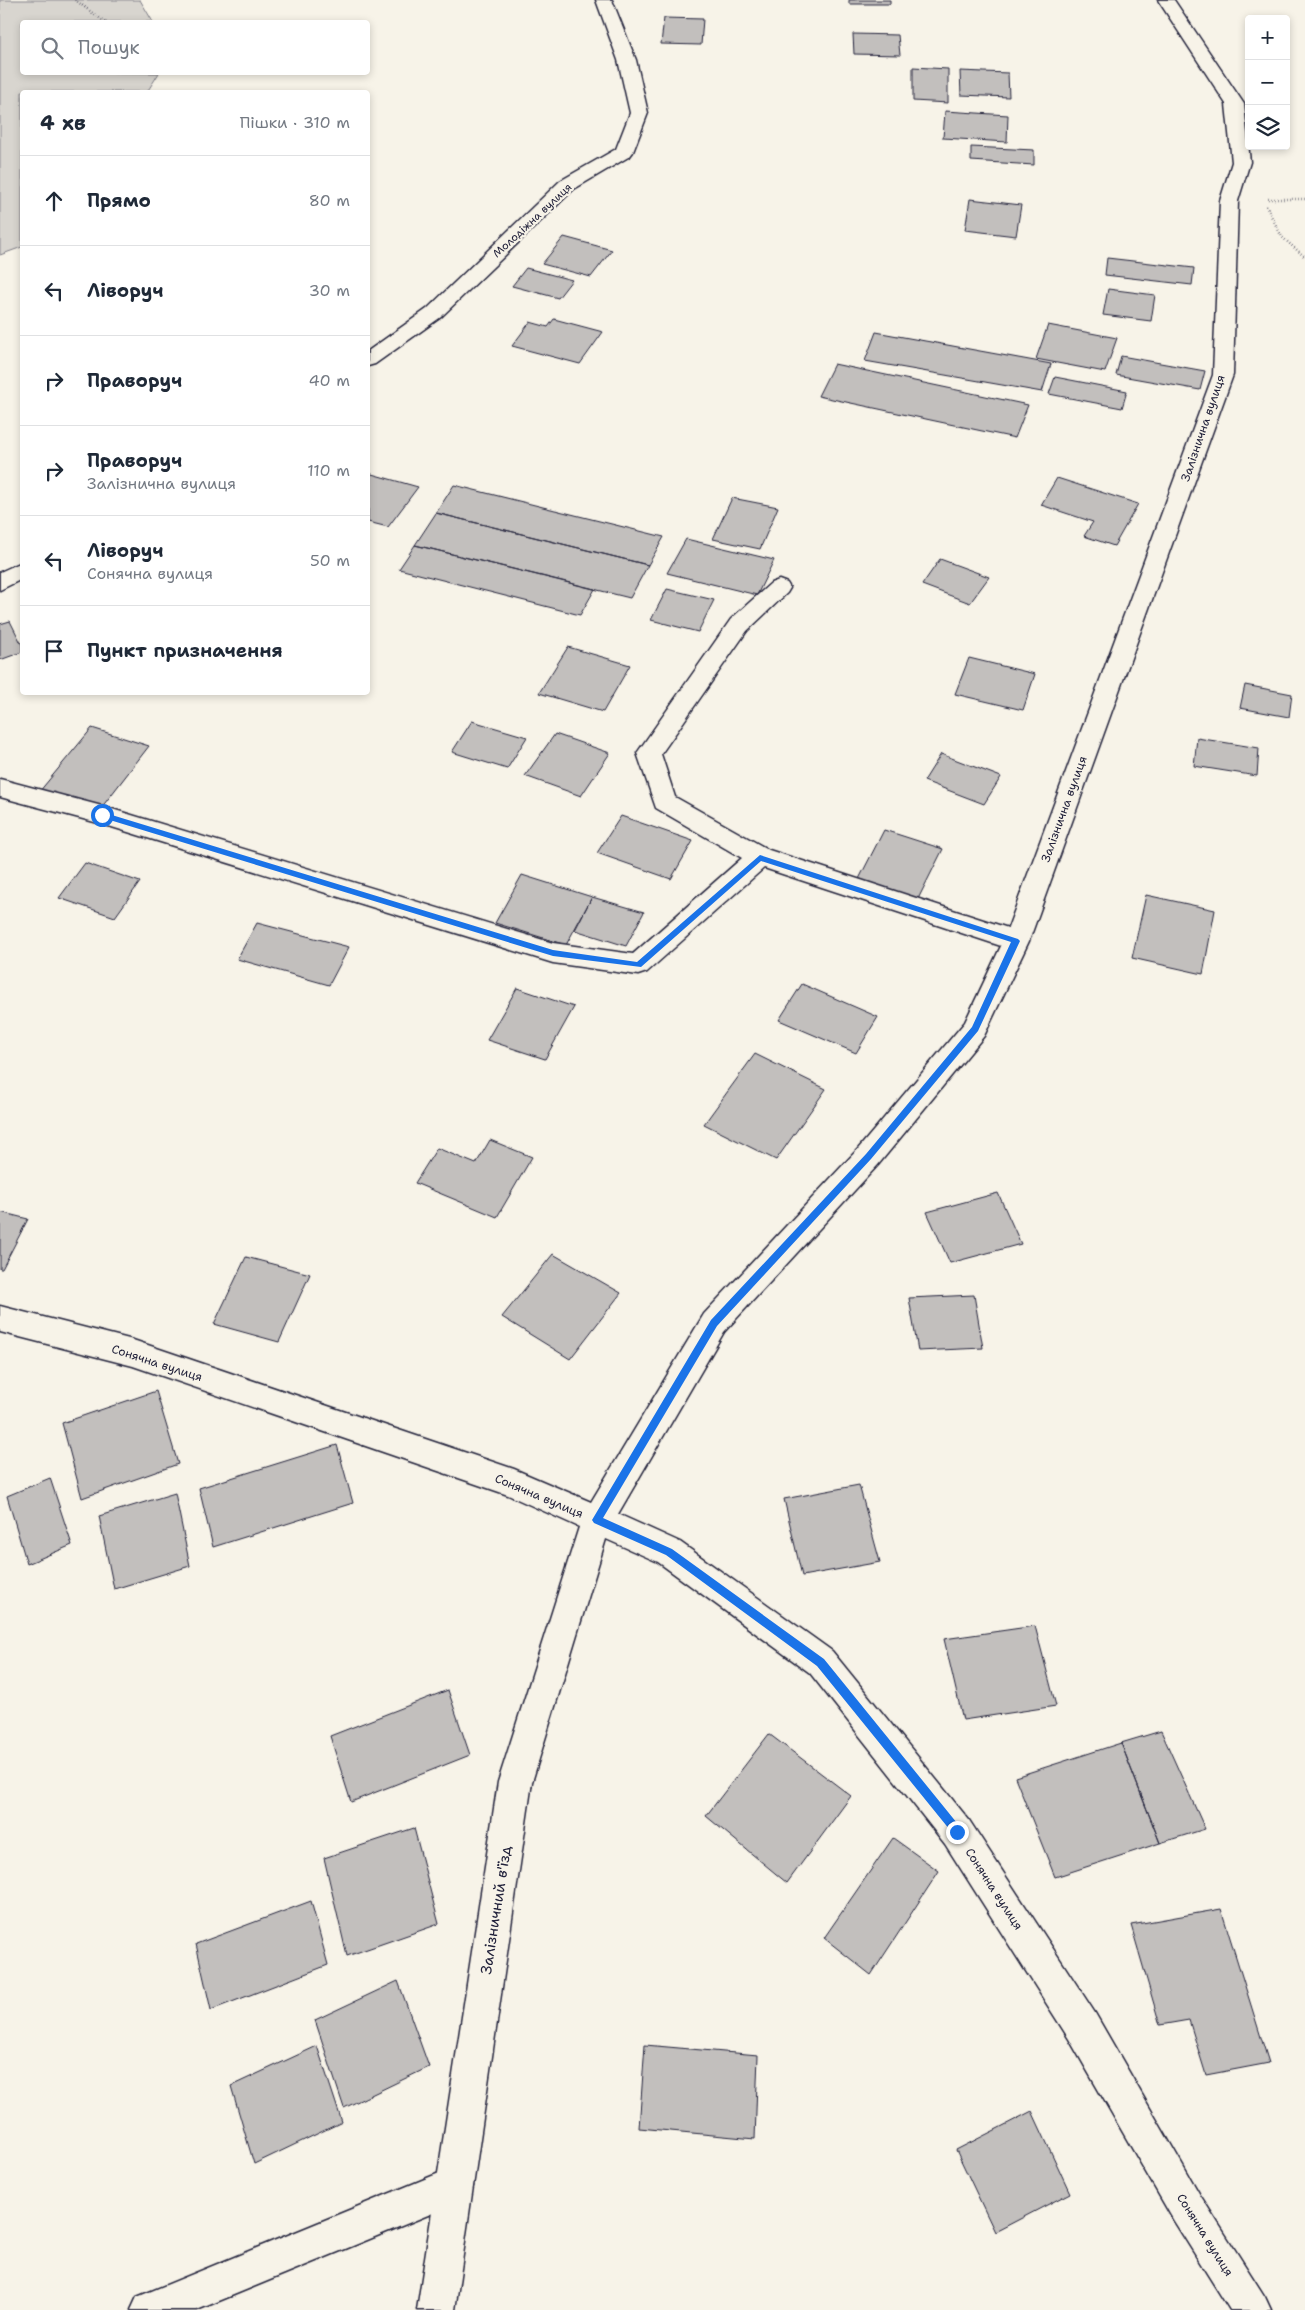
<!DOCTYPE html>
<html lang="uk">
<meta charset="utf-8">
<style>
:root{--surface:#fff;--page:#f6f6f7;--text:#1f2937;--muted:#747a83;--line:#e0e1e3}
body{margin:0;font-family:"Shantell Sans",sans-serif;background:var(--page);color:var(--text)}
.controls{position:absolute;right:15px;top:15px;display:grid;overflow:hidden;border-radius:5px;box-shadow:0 2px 8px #0003}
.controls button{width:45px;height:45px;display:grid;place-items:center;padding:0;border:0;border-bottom:1px solid var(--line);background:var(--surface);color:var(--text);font:25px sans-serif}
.stop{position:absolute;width:15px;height:15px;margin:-11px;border:4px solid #1a73e8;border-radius:50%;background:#fff}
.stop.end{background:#1a73e8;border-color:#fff;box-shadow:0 1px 5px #0008}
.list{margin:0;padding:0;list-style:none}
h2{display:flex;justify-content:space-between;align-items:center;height:65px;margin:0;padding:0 20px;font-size:21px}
h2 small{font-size:16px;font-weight:400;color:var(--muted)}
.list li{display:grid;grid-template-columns:32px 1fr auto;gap:15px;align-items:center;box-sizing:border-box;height:90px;padding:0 20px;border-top:1px solid var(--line)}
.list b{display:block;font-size:19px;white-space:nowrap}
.list p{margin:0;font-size:16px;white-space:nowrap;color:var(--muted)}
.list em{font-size:16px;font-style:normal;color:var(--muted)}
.icon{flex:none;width:28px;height:28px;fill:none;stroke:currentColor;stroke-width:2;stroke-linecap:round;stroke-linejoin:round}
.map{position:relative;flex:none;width:1305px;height:2310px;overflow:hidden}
.search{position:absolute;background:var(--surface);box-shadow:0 2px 8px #0003;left:20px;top:20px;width:350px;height:55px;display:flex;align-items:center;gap:12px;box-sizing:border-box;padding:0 18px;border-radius:5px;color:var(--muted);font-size:19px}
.panel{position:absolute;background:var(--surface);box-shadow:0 2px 8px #0003;left:20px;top:90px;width:350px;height:605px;border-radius:5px}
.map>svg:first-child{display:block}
.green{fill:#d8d5cf;stroke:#7d7c85}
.building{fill:#c2bfbd;stroke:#22223b}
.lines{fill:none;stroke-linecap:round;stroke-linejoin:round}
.service-casing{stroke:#22223b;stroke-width:3}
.minor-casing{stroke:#22223b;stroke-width:3}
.path{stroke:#22223b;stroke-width:2.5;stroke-dasharray:0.5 2.5;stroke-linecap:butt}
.service{fill:#f7f3e8;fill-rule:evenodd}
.minor{fill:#f7f3e8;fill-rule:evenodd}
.route{fill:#1a73e8}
.labels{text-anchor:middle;stroke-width:4.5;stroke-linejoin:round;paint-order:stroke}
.far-street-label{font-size:11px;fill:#22223b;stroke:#f7f3e8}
.street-label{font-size:12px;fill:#22223b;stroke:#f7f3e8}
.near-street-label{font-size:15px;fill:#22223b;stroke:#f7f3e8}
</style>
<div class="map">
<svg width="1305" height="2310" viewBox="0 0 1305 2310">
<rect width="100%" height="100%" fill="#f7f3e8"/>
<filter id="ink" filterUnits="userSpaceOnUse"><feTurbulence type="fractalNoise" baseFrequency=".02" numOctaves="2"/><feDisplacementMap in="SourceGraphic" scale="10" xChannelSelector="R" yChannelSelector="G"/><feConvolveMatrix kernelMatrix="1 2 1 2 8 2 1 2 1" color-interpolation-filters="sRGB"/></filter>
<g filter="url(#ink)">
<path class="green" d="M0,0h140l13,22h-131v50l137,1 -12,19h-125v155l-22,8z"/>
<path class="building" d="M849,0h41v4h-41z
M664,18l39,1 -2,26 -40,-1z
M853,34l45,1 2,20 -46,-1z
M913,67l35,2v34l-35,-2z
M960,71l48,2 1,24 -48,-2z
M945,111l63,4 -1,27 -64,-4z
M971,147l63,3v15l-63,-4z
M970,199l51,6 -5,31 -51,-6z
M564,237l48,13 -21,27 -49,-13z
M1107,258l87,10 -2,17 -87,-10z
M526,268l46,12 -14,18 -46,-12z
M1108,289l47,6 -4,26 -48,-6z
M554,319l49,13 -23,32 -68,-18 18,-24 18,5z
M1048,325l69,13 -12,34 -69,-13z
M876,332l175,32 -9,28 -177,-31z
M1121,356l84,15 -5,19 -84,-15z
M834,364l194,41 -13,33 -197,-42z
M1055,377l72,14 -5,17 -73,-14z
M368,473l50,14 -30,40 -20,-5z
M1057,478l81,26 -24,42 -30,-10 9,-14 -52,-17z
M454,485l210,52 -16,28 -212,-52z
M732,498l46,9 -18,42 -47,-10z
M436,513l212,52 -18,33 -215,-53z
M686,539l88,21 -17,35 -90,-22z
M415,545l180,44 -15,26 -181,-46z
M940,559l49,18 -19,26 -48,-18z
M667,589l47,11 -16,32 -47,-12z
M10,621l12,24v7l-22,8v-36z
M568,647l62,18 -27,47 -64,-19z
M969,658l66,16 -12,36 -68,-16z
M1245,685l47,9 -3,23 -49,-9z
M472,721l55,16 -20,32 -55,-17z
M92,728l57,18 -51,66 -59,-20z
M555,734l55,19 -29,43 -56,-20z
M1197,738l62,10 -2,28 -63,-10z
M941,754l60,23 -17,27 -60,-23z
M621,816l72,25 -22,38 -74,-26z
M884,830l59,19 -25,50 -59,-20z
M85,863l55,19 -25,35 -56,-19z
M522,875l70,22 -26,48 -71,-22z
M1146,895l69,15 -12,64 -71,-16z
M592,897l52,15 -18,34 -51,-16z
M257,923l92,24 -20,38 -92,-26z
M802,984l76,33 -22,36 -77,-33z
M517,988l57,19 -29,52 -58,-19z
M755,1054l71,35 -50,71 -72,-36z
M490,1140l42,17 -35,60 -82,-34 22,-35 39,16z
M998,1193l23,51 -71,19 -23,-51z
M0,1212l28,7 -26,50h-2z
M553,1254l68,39 -51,66 -68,-42z
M246,1257l64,17 -31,68 -65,-18z
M974,1295l9,53 -65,3 -9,-53z
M156,1391l22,73 -96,34 -20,-75z
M337,1445l16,58 -140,44 -14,-59z
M50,1478l22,67 -45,19 -20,-68z
M859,1485l21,77 -78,14 -18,-77z
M175,1493l15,73 -76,23 -15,-73z
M1035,1626l21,80 -93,14 -19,-81z
M448,1690l22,65 -119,47 -21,-66z
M1161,1731l44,98 -45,14 -39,-100z
M769,1734l82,62 -64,87 -81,-67z
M1121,1743l39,100 -105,34 -40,-100z
M414,1828l25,96 -92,32 -23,-98z
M893,1838l46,33 -68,104 -47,-37z
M311,1901l17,64 -117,45 -15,-66z
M1221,1909l48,154 -63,12 -17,-55 -29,5 -29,-100z
M398,1981l31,86 -85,41 -29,-88z
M645,2045l113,10 -3,84 -116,-11z
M317,2046l25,76 -88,42 -23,-78z
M1032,2111l38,82 -75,39 -39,-82z"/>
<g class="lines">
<g class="service-casing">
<path id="service" d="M454,2167l13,6 6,13 -6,13 -270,111h-66l6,-13z"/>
</g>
<g class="minor-casing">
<path id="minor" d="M596,0h16l24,60 12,53 -15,39 -3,4 -56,33 -133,128 -66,47 -7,2v-15l59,-42 133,-128 56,-32 14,-36 -12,-53z
M1158,0h16l70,104 6,58 -12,39 -5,174 -204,566 -45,95 -106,129 -154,167 -106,182 62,28 152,109 137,169 126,193 105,182 65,102 6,13h-41l-56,-89 -105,-182 -124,-195 -135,-171 -152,-111 -52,-23 -74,243 -77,528h-38l81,-528 81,-255 -71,-32 -375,-129 -133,-34v-26l133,34 381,129 77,33 113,-188 154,-165 107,-127 36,-76 -237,-78 -117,104 -9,3 -85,-12 -451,-139 -102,-27v-18l102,27 451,137 80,11 109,-96 -86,-50 -19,-55 94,-134 40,-36 8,-3 8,3 3,5 -3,5 -40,38 -86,123 14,43 94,53 239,78 205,-553 7,-174 12,-39 -6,-58z
M22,562v17l-22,11v-18z"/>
</g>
<path class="path" d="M75,0l30,22
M1268,199h37
M1266,206l16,31 23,20"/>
<use href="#service" class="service"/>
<use href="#minor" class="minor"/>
</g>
</g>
<path class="route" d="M102,812l451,138 84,12 123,-107 258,84 2,2 -42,90 -107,128 -154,167 -114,192 69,31 152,110 137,169v7h-7l-137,-169 -151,-111 -72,-32 -2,-3 119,-200 155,-166 106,-127 39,-85 -250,-81 -120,106 -88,-11 -453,-139 -1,-2z"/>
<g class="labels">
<g class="far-street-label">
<text transform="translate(532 220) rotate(-43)" y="4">Молодіжна вулиця</text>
</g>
<g class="street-label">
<text transform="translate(1203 428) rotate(-71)" y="4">Залізнична вулиця</text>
<text transform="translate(1064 809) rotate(-70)" y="4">Залізнична вулиця</text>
<text transform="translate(157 1363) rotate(18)" y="4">Сонячна вулиця</text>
<text transform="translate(539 1496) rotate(23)" y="4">Сонячна вулиця</text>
<text transform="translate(994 1889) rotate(57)" y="4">Сонячна вулиця</text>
<text transform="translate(1205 2235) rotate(58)" y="4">Сонячна вулиця</text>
</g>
<g class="near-street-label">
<text transform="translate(496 1910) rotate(-81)" y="5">Залізничний в'їзд</text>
</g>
</g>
</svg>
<div class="controls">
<button>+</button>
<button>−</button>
<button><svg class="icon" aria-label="layers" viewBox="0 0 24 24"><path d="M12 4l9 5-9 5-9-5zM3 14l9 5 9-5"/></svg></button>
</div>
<div class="stop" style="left:102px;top:815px"></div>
<div class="stop end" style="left:957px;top:1832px"></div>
<div class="search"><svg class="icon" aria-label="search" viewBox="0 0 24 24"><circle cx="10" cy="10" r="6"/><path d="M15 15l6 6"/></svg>Пошук</div>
<section class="panel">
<h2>4 хв<small>Пішки · 310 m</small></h2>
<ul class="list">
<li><svg class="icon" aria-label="ahead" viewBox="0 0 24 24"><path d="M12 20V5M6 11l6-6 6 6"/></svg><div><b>Прямо</b></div><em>80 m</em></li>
<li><svg class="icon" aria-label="left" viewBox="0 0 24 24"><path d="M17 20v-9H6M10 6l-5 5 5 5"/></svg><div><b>Ліворуч</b></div><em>30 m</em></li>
<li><svg class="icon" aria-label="right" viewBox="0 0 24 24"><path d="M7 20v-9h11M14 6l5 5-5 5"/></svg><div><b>Праворуч</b></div><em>40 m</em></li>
<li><svg class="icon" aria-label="right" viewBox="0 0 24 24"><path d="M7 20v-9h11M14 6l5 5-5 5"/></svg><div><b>Праворуч</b><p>Залізнична вулиця</p></div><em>110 m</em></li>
<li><svg class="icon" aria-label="left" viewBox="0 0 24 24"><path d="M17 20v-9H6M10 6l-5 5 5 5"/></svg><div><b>Ліворуч</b><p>Сонячна вулиця</p></div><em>50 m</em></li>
<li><svg class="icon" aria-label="arrive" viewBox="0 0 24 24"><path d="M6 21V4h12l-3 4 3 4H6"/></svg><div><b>Пункт призначення</b></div></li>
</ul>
</section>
</div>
